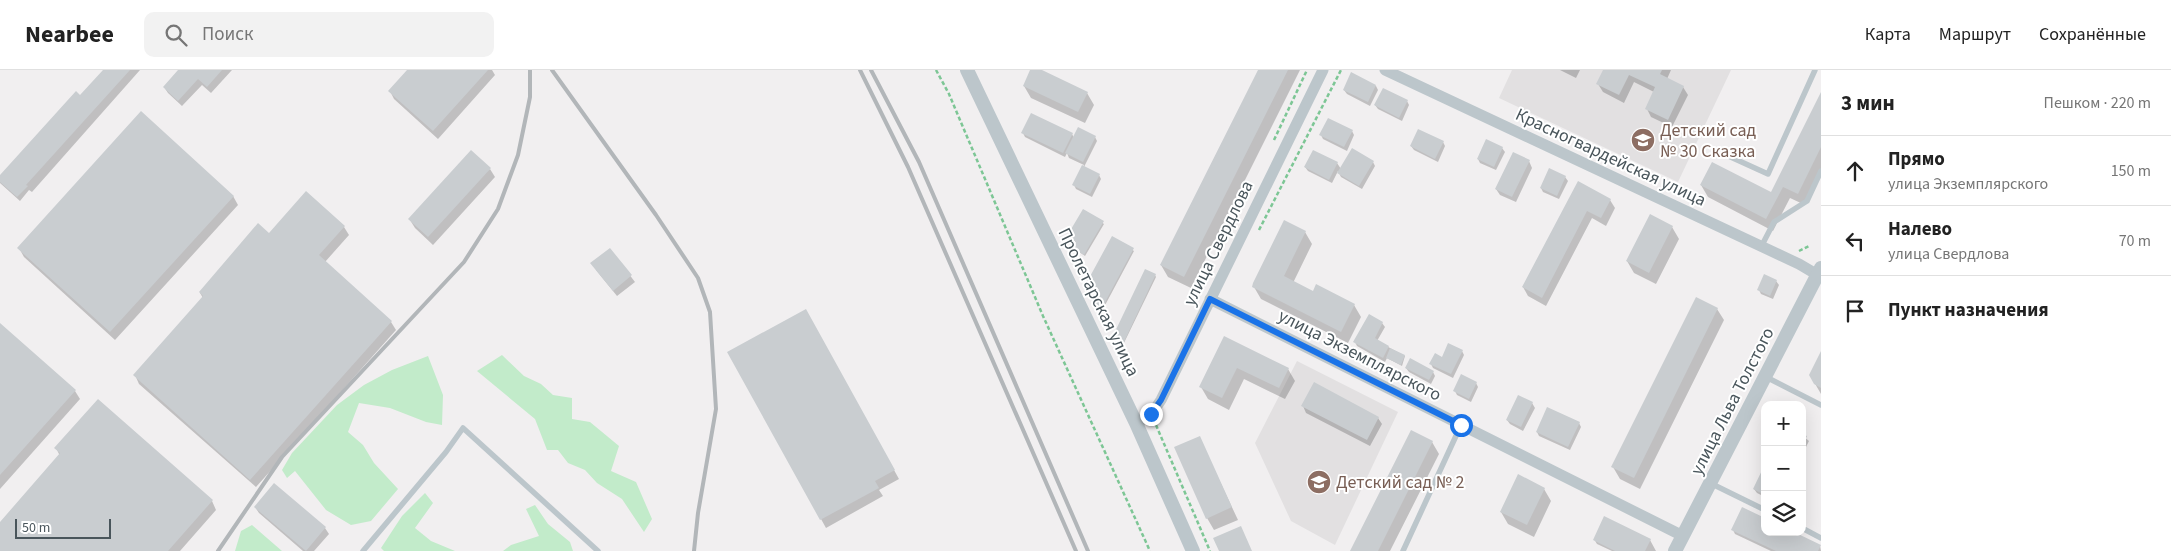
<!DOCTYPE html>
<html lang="ru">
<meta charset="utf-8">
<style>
:root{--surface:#fff;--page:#f2f2f2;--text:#222;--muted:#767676;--line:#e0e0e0}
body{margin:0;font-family:"Source Sans 3",sans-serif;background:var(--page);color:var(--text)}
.controls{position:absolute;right:15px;bottom:15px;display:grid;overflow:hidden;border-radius:10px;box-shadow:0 5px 20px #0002}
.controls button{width:45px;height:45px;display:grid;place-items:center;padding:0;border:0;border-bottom:1px solid var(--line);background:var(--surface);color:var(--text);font:25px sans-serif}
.scale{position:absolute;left:15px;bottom:12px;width:96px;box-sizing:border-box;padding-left:5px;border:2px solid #49555b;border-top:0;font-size:14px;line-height:18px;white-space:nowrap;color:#49555b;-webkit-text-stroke:4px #fff;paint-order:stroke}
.stop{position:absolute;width:15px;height:15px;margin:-11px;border:4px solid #1a73e8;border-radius:50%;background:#fff}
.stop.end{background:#1a73e8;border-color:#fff;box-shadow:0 1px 5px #0008}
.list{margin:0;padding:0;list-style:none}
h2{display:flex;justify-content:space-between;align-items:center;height:65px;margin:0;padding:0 20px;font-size:21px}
h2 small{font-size:16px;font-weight:400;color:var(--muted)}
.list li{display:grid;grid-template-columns:32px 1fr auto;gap:15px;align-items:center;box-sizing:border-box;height:70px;padding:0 20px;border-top:1px solid var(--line)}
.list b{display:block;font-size:19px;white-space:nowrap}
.list p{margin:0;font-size:16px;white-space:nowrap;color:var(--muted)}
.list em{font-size:16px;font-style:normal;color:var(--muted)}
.icon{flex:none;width:28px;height:28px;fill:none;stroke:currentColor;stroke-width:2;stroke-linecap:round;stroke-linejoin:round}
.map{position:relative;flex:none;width:1821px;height:481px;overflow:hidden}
header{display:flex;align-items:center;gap:30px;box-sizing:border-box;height:70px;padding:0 25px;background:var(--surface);border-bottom:1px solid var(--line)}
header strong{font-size:24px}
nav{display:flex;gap:28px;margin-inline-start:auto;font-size:18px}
.search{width:350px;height:45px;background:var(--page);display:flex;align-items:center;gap:12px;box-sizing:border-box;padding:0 18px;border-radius:10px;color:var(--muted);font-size:19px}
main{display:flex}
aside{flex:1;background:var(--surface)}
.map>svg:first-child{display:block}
.education{fill:#e2e0e1}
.green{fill:#c2ebca}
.shadow{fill:#0003}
.building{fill:#c9cdd0}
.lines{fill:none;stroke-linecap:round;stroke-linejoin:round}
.path{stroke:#7dc695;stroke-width:2.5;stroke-dasharray:4 2.5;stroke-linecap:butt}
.service{stroke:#bcc6cb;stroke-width:5.5}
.minor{stroke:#bcc6cb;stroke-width:11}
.tertiary{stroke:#bcc6cb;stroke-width:14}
.rail{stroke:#b2b6b9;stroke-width:4}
.route{stroke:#1a73e8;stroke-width:6}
.labels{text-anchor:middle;stroke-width:4;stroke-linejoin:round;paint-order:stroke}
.education-label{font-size:18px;fill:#785e54;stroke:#fff;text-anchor:start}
.street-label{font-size:18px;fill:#49555b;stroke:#fff}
</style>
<header>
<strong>Nearbee</strong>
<div class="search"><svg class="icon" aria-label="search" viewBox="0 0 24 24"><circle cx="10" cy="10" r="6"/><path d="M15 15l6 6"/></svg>Поиск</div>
<nav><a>Карта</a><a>Маршрут</a><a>Сохранённые</a></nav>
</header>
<main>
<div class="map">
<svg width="1821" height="481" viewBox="0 0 1821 481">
<rect width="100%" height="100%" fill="#f1eff0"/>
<path class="education" d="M1512,0h219l-53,112 -179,-84z
M1297,291l101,51 -63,133 -44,-24 -36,-78z"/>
<path class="green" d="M502,285l22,21 17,8 12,11 19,3v21l18,3 29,24 -8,25 25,11 16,37 -8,13 -22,-33 -25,-16 -12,-13 -17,-7 -10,-13h-11l-12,-31 -58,-48z
M428,286l15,39 -1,30 -16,-3 -36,-14 -31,-5 -11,29 15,13 11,18 24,26 -27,32 -20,4 -25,-15 -31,-39 -8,7 -5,-8 10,-17 45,-48 27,-20 28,-15z
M425,423l8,10 -18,25 16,13 24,10h-71l-3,-3 21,-32z
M535,435l13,19 22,18 3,9h-70l8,-6 28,-9 -13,-27z
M252,455l30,26h-47l6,-20z"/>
<path class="shadow" d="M104,0h36l-108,122 -3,-2 -9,11 -20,-18v-6l84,-77z
M179,0h53l-21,23 -9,-8 -20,21 -14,-13 -4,-6z
M408,0h84l3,5 -57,64 -44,-40 -4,-8z
M1032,0h7l48,23 7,12 -9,18 -54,-25 -7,-12z
M1259,0h41l-109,218 -23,-11 -7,-12z
M1560,0h20l-4,8z
M1605,0h66l-4,9 16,8 5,8 -16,32 -21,-10 -4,-8 7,-17 -20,-10 -10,21 -21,-11 -5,-8z
M1376,16l2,4 -8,16 -23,-12 -3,-4z
M1821,24v78l-16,33 -15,-7 -17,33 -65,-34 -7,-12 70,9z
M1407,31l2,4 -7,16 -24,-12 -3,-4z
M1352,61l2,4 -7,16 -24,-12 -2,-4z
M1023,63l49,1 2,4 21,-1 2,4 -13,26 15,8 2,4 -9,18 -16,-8 -2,-4 10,-20 -15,-7 -2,-5 -2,4 -40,-20z
M1443,72l2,4 -7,16 -24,-12 -3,-4z
M1502,78l3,4 -9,18 -16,-7 -2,-4z
M1529,91l3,7 -16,34 -16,-7 -4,-6z
M1373,92l2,4 -13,23 -21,-12 -3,-6 -6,12 -24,-12 -3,-4 32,-4 4,6z
M490,99l5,8 -62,68 -18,-17 -5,-8z
M1565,107l3,4 -9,18 -16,-7 -2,-4z
M1578,113l32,17 5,8 -9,18 -14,-8 -46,88 -18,-10 -5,-9z
M306,123l38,34 5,8 -24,27 66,60 5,8 -140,157 -117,-103 -4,-9 68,-77 -3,-5 69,-58z
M233,126l5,9 -123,135 -91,-83 -5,-9z
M1084,140l20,14 -19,32 -10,-7 2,-6 -9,-7z
M1672,157l7,12 -23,45 -22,-11 -7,-12z
M1305,162l7,12 -19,39 21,10 40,12 7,12 -13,26 -87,-44 -7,-12z
M1113,168l21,13 -31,58 -10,-7 7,-12 -12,-8z
M610,179l25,33 -18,14 -21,-26z
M1155,205l1,2 -34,70 -9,-5 -1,-2z
M1776,211l3,4 -6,14 -12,-5 -2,-4z
M1717,239l7,11 -84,169 -20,-10 -7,-12z
M806,241l93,168 -20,11 4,6 -57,32 -97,-175z
M1382,253l3,4 -8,14 28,15 -3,10 -15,-8 -2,4 -28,-16 -2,-4z
M0,255l75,66 5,8 -80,90z
M1225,268l63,31 7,12 -10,18 -41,-20 -15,31 -21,-11 -7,-12z
M1462,281l2,4 -11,23 -20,-10 -2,-4z
M1821,284v40l-11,-19z
M1406,298l27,4 2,4 -4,8 -22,-12z
M1476,313l2,4 -7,15 -14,-7 -2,-4z
M1519,327l13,6 3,5 -12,23 -13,-7 -3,-4z
M1303,336l75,12 4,6 -12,22 -64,-33z
M1579,353l2,4 -11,23 -31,-14 -2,-4z
M1802,365l7,6 -7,14z
M1199,367l39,83 -24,10 -7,-12z
M1432,372l7,12 -49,97h-38z
M56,378l156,53 4,9 -36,41h-180v-28l60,-67z
M1765,397v30l-8,-4 -3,-4z
M1544,419l7,12 -17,36 -26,-13 -7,-12z
M255,437l70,21 4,6 -15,17h-11l-44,-38z
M1733,460l32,2 55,14 1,5h-50l-36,-17z
M1594,469l56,1 6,11h-44l-15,-7z"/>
<path class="building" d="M103,0h27l-104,115 2,1 -11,11 -17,-15v-7l76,-84 4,4z
M178,0h44l-15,17 -9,-8 -20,22 -15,-14z
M407,0h81l-55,61 -45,-40z
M1030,0h12l46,22 -10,20 -55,-26z
M1258,0h30l-104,207 -24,-12z
M1603,0h59l-2,4 24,12 -16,34 -23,-11 10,-22 -26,-12 -10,20 -23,-11z
M1351,2l25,13 -8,17 -25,-12z
M1383,18l25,12 -9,18 -25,-13z
M1821,22v55l-23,47 -15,-7 -17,32 -66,-34 12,-23 59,30z
M141,41l93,85 -124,136 -93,-84z
M1031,43l42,20 -10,20 -42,-20z
M1328,48l25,12 -9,17 -25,-12z
M1078,57l18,9 -13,26 -18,-9z
M1418,59l26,12 -9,18 -25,-13z
M1486,69l17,8 -9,20 -17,-8z
M1352,78l22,13 -15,25 -22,-13z
M471,80l20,18 -63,69 -20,-18z
M1313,80l25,12 -9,18 -25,-13z
M1513,82l17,8 -18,37 -17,-8z
M1082,95l18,9 -10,20 -18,-9z
M1549,98l17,8 -9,20 -17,-8z
M1578,111l33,18 -10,19 -14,-7 -45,87 -20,-11z
M306,121l39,35 -26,29 73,66 -142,159 -117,-105 70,-79 -4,-4 59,-69 11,10z
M1083,139l21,12 -20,34 -11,-7 3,-6 -9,-6z
M1650,144l23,12 -24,47 -23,-12z
M1284,150l22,11 -22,45 29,15 3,-7 39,20 -14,28 -89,-45 1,-4z
M1112,166l22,12 -32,60 -10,-6 7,-13 -12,-7z
M610,178l22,27 -19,16 -23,-28z
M1145,199l11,5 -34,72 -11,-6z
M1764,204l13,6 -7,16 -13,-6z
M1696,227l22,11 -84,170 -23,-11z
M806,239l89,161 -20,11 4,7 -59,32 -93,-168z
M1369,244l14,8 -8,16 14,8 -6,12 -30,-16z
M0,253l76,67 -76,85z
M1224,266l65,32 -10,20 -42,-20 -15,30 -23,-11z
M1448,273l15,7 -12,24 -22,-10 6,-11 7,4z
M1390,278l15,7 -4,10 -15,-7z
M1821,281v37l-7,-4 -5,-9z
M1410,288l24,13 -5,9 -24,-12z
M1461,304l16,8 -8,17 -16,-8z
M1314,312l65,35 -12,23 -66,-34z
M1518,325l15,7 -12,25 -15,-7z
M98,329l115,101 -45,51h-168v-29l60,-69 -6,-5z
M1547,337l33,15 -12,25 -32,-15z
M1411,360l22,11 -55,110h-28z
M1802,364l5,2 -5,11z
M1200,366l32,71 -26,12 -32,-72z
M1765,394v31l-12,-6z
M1518,404l27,14 -18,37 -27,-13z
M274,413l52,44 -20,24 -52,-44z
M1742,437l23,11v14h29l27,13 -3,6h-42l-45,-21z
M1604,446l47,23 -6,12h-30l-22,-11z
M1241,456l11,25h-33l-6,-13z"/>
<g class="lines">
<path class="path" d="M936,0l13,24 94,222 107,235
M1274,70l33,-70
M1259,160l82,-160
M1799,181l10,-5
M1156,355l54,126"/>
<path class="service" d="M1724,84l44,20 47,-104
M1761,177l13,-25 33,-21 14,-30
M1766,307l55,28
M1710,413l55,27
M1802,458l19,10
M363,481l83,-99 17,-24 135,123
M1403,481l58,-126"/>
<path class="minor" d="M1385,0l414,194 22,13
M1210,229l473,237
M1136,353l15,-8 10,-15 162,-330"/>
<path class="tertiary" d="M967,0l169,353 57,128
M1675,481l146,-283"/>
<path class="rail" d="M552,0l104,145 42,63 12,34 6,97 -18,104 -4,38
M860,0l48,97 168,384
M871,0l48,92 169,389
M218,481l64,-94 182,-195 34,-53 20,-54 12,-58v-27"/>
</g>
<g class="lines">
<path class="route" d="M1151,344l10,-14 49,-101 251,126"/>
</g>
<defs>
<g id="school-disc" transform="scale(1.25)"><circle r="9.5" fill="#8d6e63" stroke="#fff"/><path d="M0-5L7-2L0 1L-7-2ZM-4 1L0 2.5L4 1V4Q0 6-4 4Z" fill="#fff"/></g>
</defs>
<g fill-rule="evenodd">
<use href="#school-disc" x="1643" y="70"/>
<use href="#school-disc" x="1319" y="412"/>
</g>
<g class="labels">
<g class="education-label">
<text x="1660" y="66">Детский сад<tspan x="1660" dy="21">№ 30 Сказка</tspan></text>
<text x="1336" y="418">Детский сад № 2</text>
</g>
<g class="street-label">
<text transform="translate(1611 87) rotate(25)" y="6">Красногвардейская улица</text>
<text transform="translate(1218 173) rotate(-64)" y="6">улица Свердлова</text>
<text transform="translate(1099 232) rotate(64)" y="6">Пролетарская улица</text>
<text transform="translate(1360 285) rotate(27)" y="6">улица Экземплярского</text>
<text transform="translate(1732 331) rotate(-63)" y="6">улица Льва Толстого</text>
</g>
</g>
</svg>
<div class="controls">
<button>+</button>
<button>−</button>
<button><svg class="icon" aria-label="layers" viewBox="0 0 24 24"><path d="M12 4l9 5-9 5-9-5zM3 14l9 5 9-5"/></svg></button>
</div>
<div class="scale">50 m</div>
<div class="stop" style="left:1461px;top:355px"></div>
<div class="stop end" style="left:1151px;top:344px"></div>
</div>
<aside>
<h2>3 мин<small>Пешком · 220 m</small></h2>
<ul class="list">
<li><svg class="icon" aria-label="ahead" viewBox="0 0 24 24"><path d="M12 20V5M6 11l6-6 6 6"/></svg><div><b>Прямо</b><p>улица Экземплярского</p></div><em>150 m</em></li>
<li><svg class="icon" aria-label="left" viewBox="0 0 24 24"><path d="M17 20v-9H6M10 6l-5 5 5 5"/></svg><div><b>Налево</b><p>улица Свердлова</p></div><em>70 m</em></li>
<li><svg class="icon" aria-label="arrive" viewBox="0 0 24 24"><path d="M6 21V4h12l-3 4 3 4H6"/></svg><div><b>Пункт назначения</b></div></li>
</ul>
</aside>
</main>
